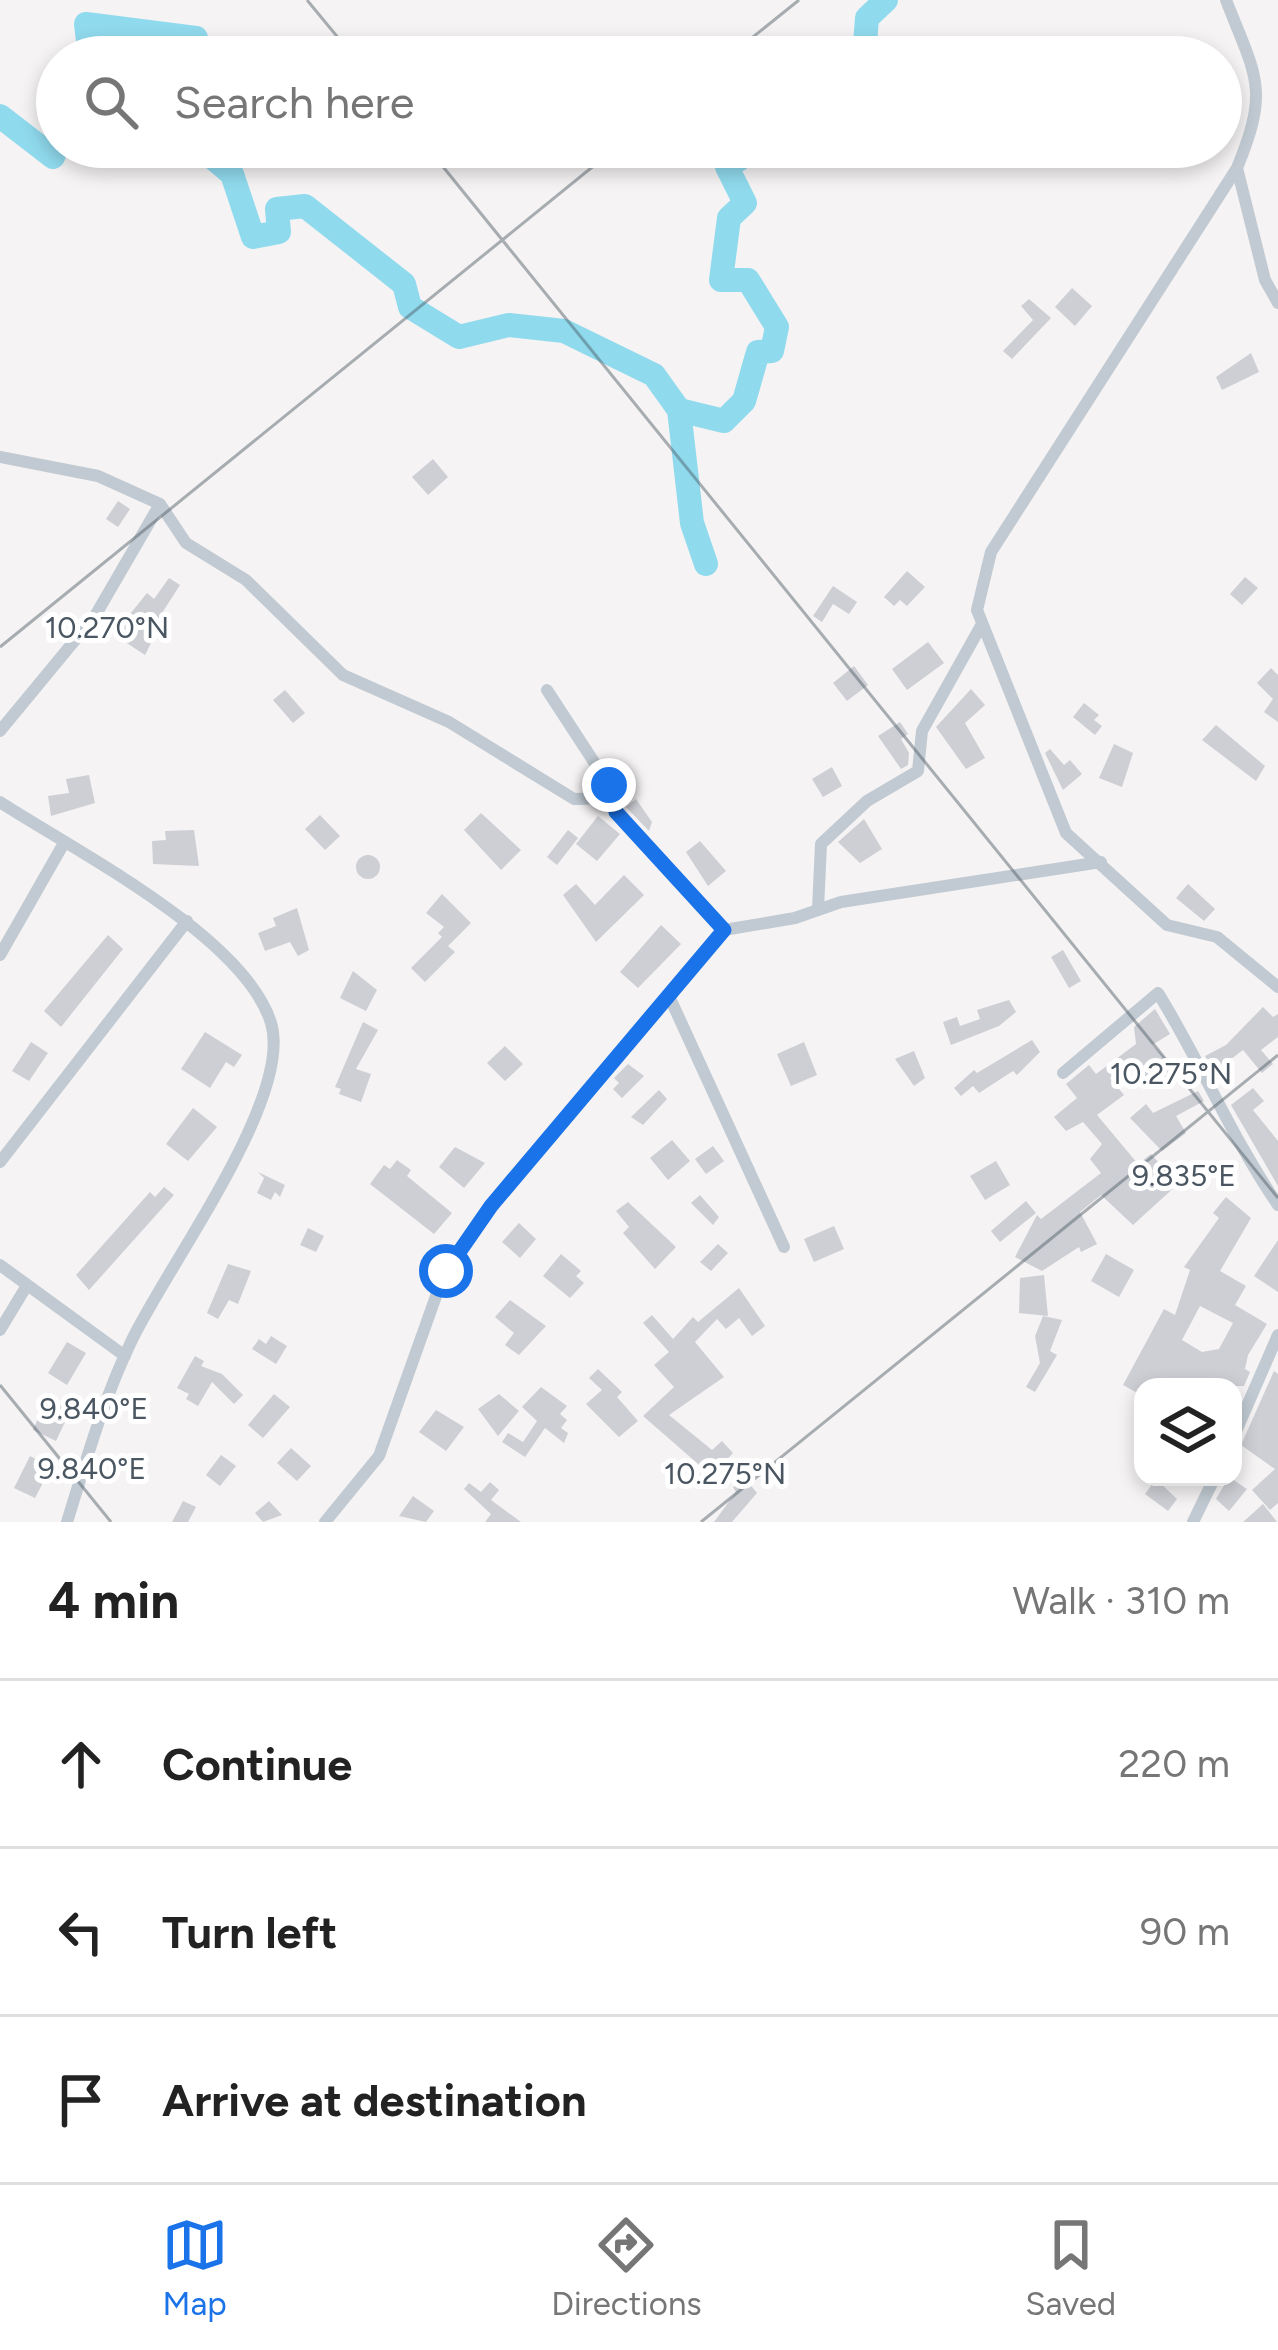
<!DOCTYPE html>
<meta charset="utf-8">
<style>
:root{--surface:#fff;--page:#f6f6f6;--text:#222;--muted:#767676;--line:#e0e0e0;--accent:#1a73e8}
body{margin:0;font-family:Figtree,sans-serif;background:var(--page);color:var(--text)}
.controls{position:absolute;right:36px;bottom:36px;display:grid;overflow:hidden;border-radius:24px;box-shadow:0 6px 18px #0003}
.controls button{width:108px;height:108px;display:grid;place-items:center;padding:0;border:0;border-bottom:3px solid var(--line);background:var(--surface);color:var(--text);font:60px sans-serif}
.stop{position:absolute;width:36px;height:36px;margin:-27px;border:9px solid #1a73e8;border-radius:50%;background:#fff}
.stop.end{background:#1a73e8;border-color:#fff;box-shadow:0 3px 12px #0008}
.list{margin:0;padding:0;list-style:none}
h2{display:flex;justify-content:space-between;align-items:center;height:156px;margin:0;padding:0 48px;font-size:51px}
h2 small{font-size:39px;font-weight:400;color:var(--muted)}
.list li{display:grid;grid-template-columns:78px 1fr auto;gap:36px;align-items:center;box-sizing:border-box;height:168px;padding:0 48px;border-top:3px solid var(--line)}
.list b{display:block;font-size:45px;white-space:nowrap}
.list em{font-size:39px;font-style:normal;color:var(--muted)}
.icon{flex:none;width:66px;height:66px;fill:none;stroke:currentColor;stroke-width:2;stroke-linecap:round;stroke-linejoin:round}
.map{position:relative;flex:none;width:1278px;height:1522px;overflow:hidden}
.search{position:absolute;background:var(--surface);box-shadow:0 6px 18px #0003;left:36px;right:36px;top:36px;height:132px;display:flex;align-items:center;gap:30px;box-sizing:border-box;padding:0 42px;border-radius:66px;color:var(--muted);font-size:45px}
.sheet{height:660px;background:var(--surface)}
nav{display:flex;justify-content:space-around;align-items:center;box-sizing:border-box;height:168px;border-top:3px solid var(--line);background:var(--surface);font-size:33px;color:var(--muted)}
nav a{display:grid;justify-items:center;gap:6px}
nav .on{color:var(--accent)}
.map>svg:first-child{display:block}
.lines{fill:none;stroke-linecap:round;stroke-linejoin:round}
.river{stroke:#90daee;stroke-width:24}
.building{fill:#cdcfd5;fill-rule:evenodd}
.street{stroke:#c1cad2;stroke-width:12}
.route{stroke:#1a73e8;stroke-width:15}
.ticks{fill:none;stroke:#4a5661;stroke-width:3;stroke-opacity:0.45}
.ticks-label{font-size:30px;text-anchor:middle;fill:#4a5661;stroke:#fff;stroke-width:10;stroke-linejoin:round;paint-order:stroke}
</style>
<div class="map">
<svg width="1278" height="1522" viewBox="0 0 1278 1522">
<rect width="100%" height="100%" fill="#f5f3f3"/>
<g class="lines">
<path class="river" d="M90,57l-4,-33 110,14 -1,19
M864,57l3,-39 19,-18
M0,116l53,41 4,-10
M200,147l32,27 21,63 26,-5 -2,-23 28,-3 99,78 6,23 49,30 50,-12 55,6 90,44 25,35 13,113 14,41
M679,410l45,11 20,-20 14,-49 14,-1 5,-24 -29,-47h-27l8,-62 16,-15 -18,-36 31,-20"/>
</g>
<path class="building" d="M1072,288l20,18 -17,20 -20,-19z
M1029,299l22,19 -39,41 -9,-8 30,-31 -12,-14z
M1251,353l8,19 -37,18 -6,-13z
M433,459l15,18 -20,18 -16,-18z
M118,501l12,8 -12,18 -12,-8z
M907,571l18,16 -18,19 -7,-6 -6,6 -10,-9z
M1245,577l13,11 -16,17 -12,-11z
M169,578l11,7 -34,53 6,3 -7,14 -38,-25 12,-16 7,5 21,-26 7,6z
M833,586l24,16 -8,12 -16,-10 -11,18 -9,-6z
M928,642l16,21 -37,27 -15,-21z
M854,666l14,19 -21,16 -14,-18z
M1271,668l7,7v47l-14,-10 9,-13 -16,-16z
M971,689l14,16 -20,18 20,35 -19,11 -30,-42z
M285,690l20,23 -12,10 -20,-23z
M1084,703l15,12 -5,5 8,6 -7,9 -22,-18z
M900,722l8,12 -7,5 8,14 -1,12 -7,4 -23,-33z
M1216,725l49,41 -9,15 -54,-41z
M1114,744l19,9 -11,34 -23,-9z
M1050,749l14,16 6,-5 12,14 -19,16 -18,-37z
M832,767l10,19 -19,11 -11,-18z
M89,775l6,28 -44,13 -3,-20 21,-3 -3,-14z
M636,799l16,23 -3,9 -23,-24z
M481,813l40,37 -20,20 -37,-40z
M320,815l20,21 -15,14 -20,-21z
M598,816l22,18 -23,27 -21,-17z
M864,819l18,30 -22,14 -22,-21z
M194,830l5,36 -46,-2 -1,-23 14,-1 -1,-9z
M568,830l10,8 -21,27 -10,-8z
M700,841l26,30 -18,15 -22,-34z
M356 867a12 12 0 1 1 24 0a12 12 0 1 1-24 0Z
M624,875l20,20 -48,47 -33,-47 13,-11 19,21z
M1188,884l27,25 -11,12 -28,-23z
M442,894l29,29 -23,23 7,6 -30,30 -14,-14 31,-31 -4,-4 6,-6 -18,-14z
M297,908l12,42 -11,6 -8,-14 -25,9 -7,-18 18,-7 -3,-8z
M661,925l20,19 -43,44 -18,-16z
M108,935l15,14 -62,78 -17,-16z
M1063,950l18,31 -12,7 -18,-31z
M353,971l24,19 -11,21 -26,-13z
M1009,1000l7,12 -17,14 -48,19 -8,-23 14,-5 3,9 20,-7 -3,-9z
M1263,1007l10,10 5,-3v23l-17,13 12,14 -11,9 -19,-23 -29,22 -9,-16 21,-11z
M1155,1009l15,25 -18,11 26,25 -12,10 -10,-11 -14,10 -12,-16 -20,15 14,17 -27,20 41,49 13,-10 27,30 -45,41 -32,-30 -21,17 17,32 -16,8 -2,-5 -37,24 -27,-14 22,-42 4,4 60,-46 -11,-14 12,-15 -19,-22 -17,9 -12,-14 23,-19 -11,-14 23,-19 7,9 40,-30 -2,-17z
M363,1022l15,8 -22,39 15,5 -10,28 -22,-8 2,-5 -6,-2z
M205,1032l37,23 -8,12 -8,-5 -16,26 -29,-19z
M1032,1040l8,12 -23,23 -4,-4 -34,22 -6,-7 -12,10 -7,-8 20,-18 3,3z
M31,1042l17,11 -19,28 -17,-10z
M804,1042l13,33 -26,11 -14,-32z
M505,1046l18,18 -18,17 -18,-18z
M914,1051l11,27 -11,8 -19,-27z
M628,1064l16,12 -22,22 -9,-9 6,-6 -5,-5z
M1253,1088l11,13 -11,9 25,31v45l-47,-81z
M659,1090l8,9 -24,26 -12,-8z
M1198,1091l6,10 -28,15 10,17 -24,18 -32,-33 16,-14 7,9z
M193,1108l24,19 -29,34 -22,-17z
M672,1140l18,21 -22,19 -18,-22z
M713,1146l11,15 -18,13 -11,-15z
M455,1147l30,16 -21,25 -25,-21z
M397,1160l14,10 -4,6 45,37 -18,21 -64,-50 14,-19 6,4z
M996,1161l14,24 -25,15 -15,-24z
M258,1172l27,13 -5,12 -5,-5 -4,8 -14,-7 7,-15z
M164,1187l10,8 -85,95 -13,-15 74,-83 5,5z
M700,1195l19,22 -6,8 -22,-22z
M1226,1197l25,21 -31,53 26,15 -11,19 32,19 -19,31 -3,14 5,3 -6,14 -101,1v9l-20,-11 41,-76 11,6 15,-45 -6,-3 35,-49 -6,-5zM1200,1306l33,17 -14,26 -17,3 -20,-12z
M1026,1201l10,12 -36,29 -9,-11z
M628,1202l48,45 -21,22 -32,-36 6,-6 -13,-16z
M519,1223l17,16 -16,19 -18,-16z
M834,1226l10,23 -30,13 -10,-23z
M308,1228l16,8 -8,16 -16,-7z
M1278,1240v52l-24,-16z
M718,1244l10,9 -17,18 -11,-9z
M561,1254l20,17 -5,5 8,7 -14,15 -27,-22z
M1106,1254l28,16 -15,27 -28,-16z
M228,1264l23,7 -13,33 -9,-4 -11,19 -11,-6z
M1044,1275l4,41 -29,-3 1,-35z
M739,1288l26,38 -13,10 -13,-18 -13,11 -9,-10 -22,23 29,35 -55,38 43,35 10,-9 11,12 -21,23 -69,-60 31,-29 -20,-22 15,-13 -26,-29 9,-8 21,24 20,-22 5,5z
M510,1300l36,26 -27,29 -14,-10 9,-12 -19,-16z
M1043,1316l19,4 -12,31 7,4 -22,37 -9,-5 14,-24 -5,-27z
M271,1336l16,10 -11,18 -24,-15 7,-10 7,5z
M67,1342l19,11 -19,32 -19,-12z
M195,1356l9,5 -3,5 21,8 21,21 -9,9 -22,-22 -14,24 -12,-7 3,-5 -12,-6z
M598,1369l24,23 -5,5 21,24 -19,16 -33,-33 16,-14 -13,-12z
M1274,1371l4,3v129l-8,7 -18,-20 23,-21 -34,-24z
M541,1387l26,19 -7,8 7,6 -6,8 7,5 -4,10 -19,-15 -20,29 -23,-15 6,-9 15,9 14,-21 -15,-14z
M274,1394l16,13 -27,31 -15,-13z
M499,1394l20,17 -21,25 -20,-27z
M47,1398l24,11 -15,32 -23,-11z
M436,1410l28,17 -18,24 -27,-19z
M291,1448l20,18 -14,15 -20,-18z
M221,1455l15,11 -16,20 -14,-11z
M30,1456l21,11 -16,31 -21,-10z
M1229,1477l18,12 -18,22 -13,-12z
M745,1478l12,15 -25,29h-18l22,-30 -3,-5z
M1156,1479l21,20 -9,12 -23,-17z
M490,1482l9,8 -8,10 30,22h-36l6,-8 -27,-25 5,-6 12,9z
M413,1496l21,15 -8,11 -27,-6z
M183,1501l13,6 -8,15h-16z
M269,1501l13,14 -19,7 -8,-9z
M1263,1504l14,18h-34z"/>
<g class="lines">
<path class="street" d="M1226,0c30,77 44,88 11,168l-246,384 -14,58 89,223 101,92 50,12 61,50
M1237,168l28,112 13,23
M0,457l98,19 62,28 26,39 60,37 97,95 106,47 125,77 39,-1
M547,690l62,95 7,26 108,119
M0,731l95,-115 65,-112
M0,802c74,48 245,135 271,221 23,75 -106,246 -140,319 -28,58 -45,119 -64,180
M818,909l3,-65 46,-43 51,-30 4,-40 60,-107
M0,955l64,-112
M669,996l115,251
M1063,1073l95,-80c44,71 72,142 120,212
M0,1162l187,-241
M0,1265l125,91
M0,1330l26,-43
M1233,1438l45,-103
M325,1522l54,-66 66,-185 46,-65 233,-276 71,-12 46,-16 260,-40
M1193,1522l22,-45"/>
</g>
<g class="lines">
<path class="route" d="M446,1271l45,-65 233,-276 -108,-118 -7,-27"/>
</g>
<path class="ticks" d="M307,0l47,57M728,57l71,-57M427,147l851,1051M0,647l617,-500M0,1385l111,137M701,1522l577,-467"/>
<g class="ticks-label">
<text x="107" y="638">10.270°N</text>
<text x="1171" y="1084">10.275°N</text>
<text x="1184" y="1186">9.835°E</text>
<text x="94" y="1419">9.840°E</text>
<text x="92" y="1479">9.840°E</text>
<text x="725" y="1484">10.275°N</text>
</g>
</svg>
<div class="controls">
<button><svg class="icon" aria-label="layers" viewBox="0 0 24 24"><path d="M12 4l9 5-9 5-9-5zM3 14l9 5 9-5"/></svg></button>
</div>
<div class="stop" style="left:446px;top:1271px"></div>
<div class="stop end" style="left:609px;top:785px"></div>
<div class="search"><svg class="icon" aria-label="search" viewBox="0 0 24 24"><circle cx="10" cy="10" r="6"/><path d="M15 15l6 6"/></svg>Search here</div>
</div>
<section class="sheet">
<h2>4 min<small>Walk · 310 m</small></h2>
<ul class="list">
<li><svg class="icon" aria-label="ahead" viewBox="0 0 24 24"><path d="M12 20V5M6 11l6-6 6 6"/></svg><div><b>Continue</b></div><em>220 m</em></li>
<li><svg class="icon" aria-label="left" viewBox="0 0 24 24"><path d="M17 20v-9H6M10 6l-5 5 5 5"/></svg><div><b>Turn left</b></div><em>90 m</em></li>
<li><svg class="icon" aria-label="arrive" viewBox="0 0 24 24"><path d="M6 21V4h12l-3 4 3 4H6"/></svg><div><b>Arrive at destination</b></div></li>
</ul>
</section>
<nav>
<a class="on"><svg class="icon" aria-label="map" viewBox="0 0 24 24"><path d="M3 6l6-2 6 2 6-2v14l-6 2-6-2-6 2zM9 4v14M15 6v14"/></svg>Map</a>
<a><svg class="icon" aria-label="directions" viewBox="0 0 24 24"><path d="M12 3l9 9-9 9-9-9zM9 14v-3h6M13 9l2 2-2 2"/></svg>Directions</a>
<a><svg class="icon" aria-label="saved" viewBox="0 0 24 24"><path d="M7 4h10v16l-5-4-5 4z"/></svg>Saved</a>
</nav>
